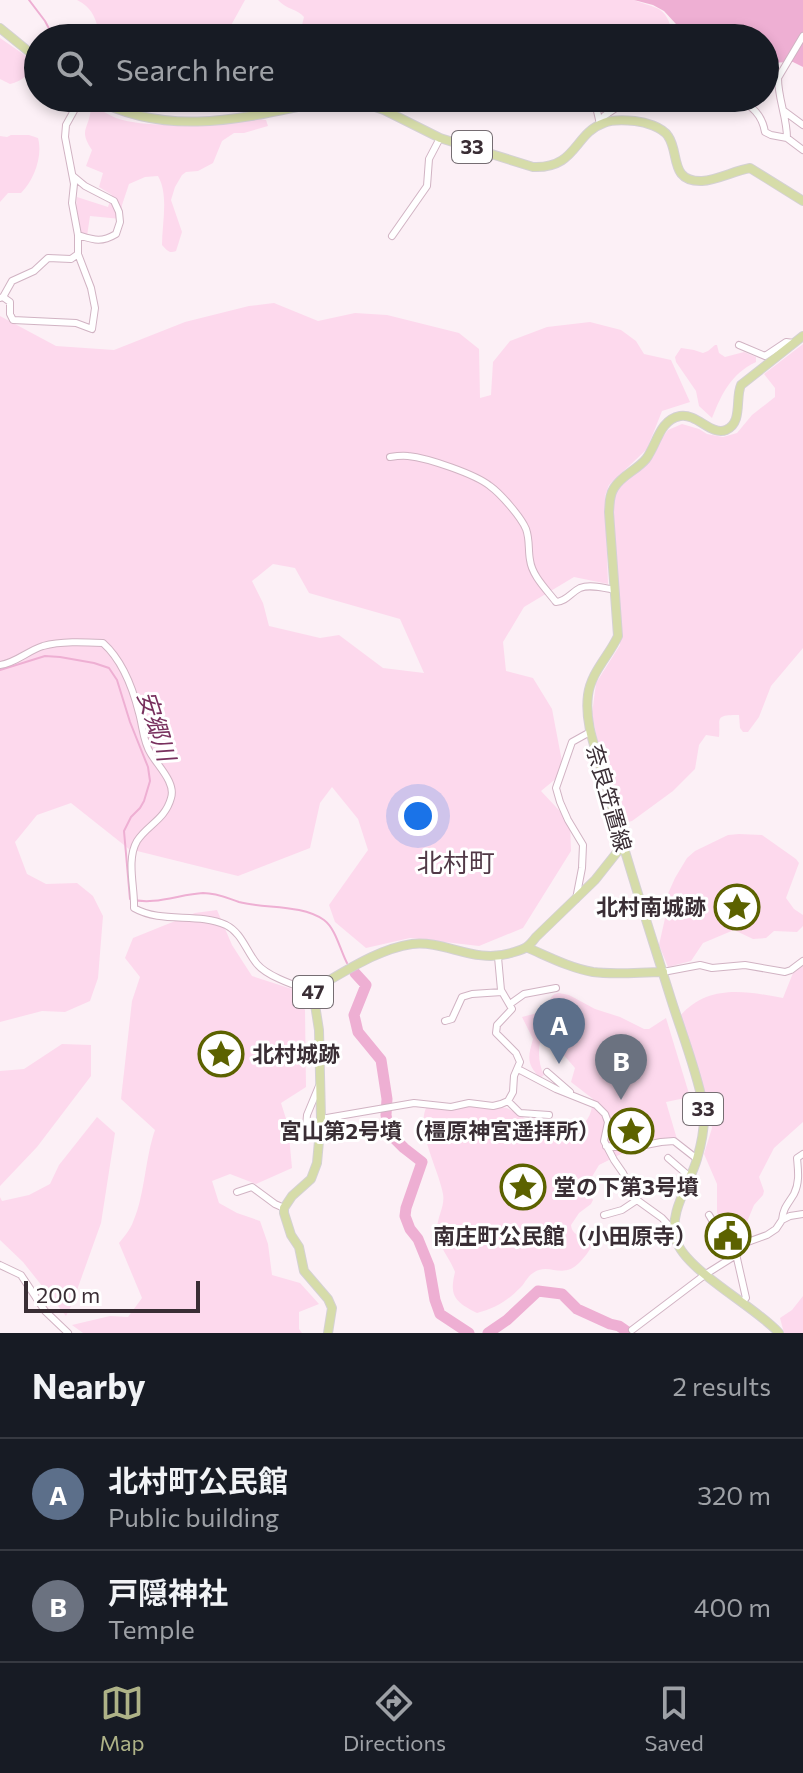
<!DOCTYPE html>
<meta charset="utf-8">
<style>
:root{--surface:#171b24;--page:#242831;--text:#f1f3f6;--muted:#9ea1a6;--line:#363941;--accent:#aeb287}
body{margin:0;font-family:Commissioner,"Noto Sans JP",sans-serif;background:var(--page);color:var(--text)}
.scale{position:absolute;left:24px;bottom:20px;width:176px;box-sizing:border-box;padding-left:8px;border:4px solid #3a2e35;border-top:0;font-size:22px;line-height:28px;white-space:nowrap;color:#3a2e35;-webkit-text-stroke:6px #fff;paint-order:stroke}
.you{position:absolute;left:418px;top:816px;width:28px;height:28px;margin:-20px;border:6px solid #fff;border-radius:50%;background:#1a73e8;box-shadow:0 0 0 12px #1a73e833}
.badge{display:grid;place-items:center;width:52px;height:52px;border-radius:50%;background:var(--accent);color:#fff;font-size:26px;font-weight:700}
.pin{position:absolute;translate:-50% -66px;filter:drop-shadow(0 2px 4px #0008)}
.pin::after{content:'';position:absolute;top:42px;width:28px;height:24px;background:inherit;clip-path:polygon(0 0,100% 0,50% 100%)}
.list{margin:0;padding:0;list-style:none}
h2{display:flex;justify-content:space-between;align-items:center;height:104px;margin:0;padding:0 32px;font-size:34px}
h2 small{font-size:26px;font-weight:400;color:var(--muted)}
.list li{display:grid;grid-template-columns:52px 1fr auto;gap:24px;align-items:center;box-sizing:border-box;height:112px;padding:0 32px;border-top:2px solid var(--line)}
.list b{display:block;font-size:30px;white-space:nowrap}
.list p{margin:0;font-size:26px;white-space:nowrap;color:var(--muted)}
.list em{font-size:26px;font-style:normal;color:var(--muted)}
.icon{flex:none;width:44px;height:44px;fill:none;stroke:currentColor;stroke-width:2;stroke-linecap:round;stroke-linejoin:round}
.map{position:relative;flex:none;width:803px;height:1333px;overflow:hidden}
.search{position:absolute;background:var(--surface);box-shadow:0 4px 12px #0003;left:24px;right:24px;top:24px;height:88px;display:flex;align-items:center;gap:20px;box-sizing:border-box;padding:0 28px;border-radius:44px;color:var(--muted);font-size:30px}
.sheet{height:328px;background:var(--surface)}
nav{display:flex;justify-content:space-around;align-items:center;box-sizing:border-box;height:112px;border-top:2px solid var(--line);background:var(--surface);font-size:22px;color:var(--muted)}
nav a{display:grid;justify-items:center;gap:4px}
nav .on{color:var(--accent)}
.map>svg:first-child{display:block}
.green{fill:#fdd9ed;fill-rule:evenodd}
.water{fill:#eeafd3}
.lines{fill:none;stroke-linecap:round;stroke-linejoin:round}
.stream{stroke:#eeafd3;stroke-width:2}
.river{stroke:#eeafd3;stroke-width:11}
.minor-casing{stroke:#d1b3c3;stroke-width:8}
.major-casing{stroke:#d4d1d3;stroke-width:10}
.minor{stroke:#fff;stroke-width:6}
.major{stroke:#d6dca9;stroke-width:8}
.labels{text-anchor:middle;stroke-width:6;stroke-linejoin:round;paint-order:stroke}
.shield{fill:#fff;stroke:#756d72;stroke-width:2}
.shield-label{font-size:20px;font-weight:bold;fill:#3a2e35}
.street-label{font-size:22px;fill:#3a2e35;stroke:#fff}
.poi-label{font-size:22px;font-weight:bold;fill:#3a2e35;stroke:#fff;text-anchor:end}
.water-label{font-size:24px;font-style:italic;fill:#78305e;stroke:#fff}
.quarter-label{font-size:26px;fill:#513947;stroke:#fff}
</style>
<div class="map">
<svg width="803" height="1333" viewBox="0 0 803 1333">
<rect width="100%" height="100%" fill="#fcf0f6"/>
<path class="green" d="M77,0h168l-21,38h-61l-8,-3 -13,-1 -3,4h-40c-1,-17 -7,-31 -22,-38z
M278,0h356c24,10 31,4 39,34l-4,4h-38l-5,-3 -1,2 2,1h-67l-8,-7h-5l-14,7h-12l-17,-6 -30,2 -6,-6h-5l-19,10h-166v-4l5,-6 19,-3 2,-8c-6,-8 -17,-7 -26,-17z
M0,38l26,18 6,8c-2,11 -12,18 -22,20l-10,-5z
M373,98h100l-1,3 -14,5 -23,-6 -30,11z
M94,106c7,4 15,9 22,12 33,11 78,5 113,4 12,-1 25,-5 37,-2l2,6 -24,7h-10l-12,8 -9,22 -15,8 -12,1 -4,3 -7,12 -4,13 11,32 -6,19c-7,3 -9,-1 -14,-6 0,-22 7,-50 -4,-69l-13,1 -16,7 -7,21 -1,14 -31,-3 -3,20 -7,-2 -5,-16 2,-21 31,10 4,-12 -13,-8 4,-14 -17,-7 6,-16c-14,-21 -3,-20 -1,-42z
M11,135h18l9,3c5,18 -4,42 -17,55h-13l-8,9v-66l7,1z
M274,303l44,18 37,-8 32,2 72,18 20,16 1,49 11,-3 2,-33 17,-21 37,-14 43,-5 31,8 15,11 8,13 27,6 19,42 -28,9 -15,38 -38,36 -4,11 3,88 -34,-7 -50,30 -21,35 3,29 27,7 19,31 12,63 -23,19 29,31 1,29 -48,77 -44,18 -69,-8 -44,10 -31,-26 -6,-17 39,-55 -10,-31 -26,-32 -12,16 -10,45 -72,28 -109,-27 -58,-46 -34,12 -22,27 12,32 19,10 31,-1 16,13 10,20 -5,62 -8,23 -25,11 -23,-1 -42,11v-706l56,30 58,4 71,-28 64,-16zM273,564l22,4 14,25 91,26 24,54 -41,-5 -44,-33 -19,3 -51,-12 -6,-23 -11,-22z
M803,344v304l-32,38 -12,31 -11,15h-5l-3,-4 -1,-13c-26,0 -18,3 -20,22l-13,-2 -7,10 -4,24 -22,22 -41,30 -4,1 -8,-3 -22,-76 -6,-29 4,-31 24,-38 -8,-144 7,-15 35,-30 6,-15 8,-11 14,-6 17,5 8,5 16,3 14,-4 15,-18 23,-18v-9l-11,-14z
M715,345h2l2,8 6,4 19,-5 12,5v5c-25,12 -34,31 -44,56l-13,-12 -3,-15 -20,-29 -1,-5 6,-9 13,2 9,3 5,-2z
M739,834l23,1 34,24 3,4 -13,35 8,11 9,6v11l-6,6 -23,-1 -8,7 -13,1 -19,-9 -31,13 -12,18 -23,6 -9,-22 7,-31 1,-18 8,-18 12,-20 8,-7 33,-16z
M217,910l15,35 20,31 40,13 13,21 1,77 -25,16 7,22 4,43 -36,16 -26,-10 -18,7 7,22 18,10 23,8 8,23 4,31 28,8 19,21 -20,8v17l3,4h-219l-11,-8 38,-9 18,1 14,-19 -23,-55c5,-6 11,-13 14,-21 12,-27 12,-64 22,-92l-34,-31 11,-98 8,-24 -15,-19 8,-20 62,-25z
M803,966v156l-29,26 -15,29 5,14 -1,4 -9,10 -7,17 -4,4 -21,-5 -5,-8v-29l-13,-30 8,-26 -4,-21 -28,-91c28,-32 65,-25 103,-18l10,-25z
M559,993l10,2 26,14 25,8 24,12h5l17,-11 24,79 -24,5 11,37h-26l-52,26 -12,20 -1,4 7,11 -2,4 -12,9 -8,12c1,12 13,11 22,16 -2,9 -7,14 -13,21 -18,19 -31,-1 -47,11 -6,4 -8,10 -12,14 -15,15 -25,21 -44,26 -22,-11 -28,-17 -22,-41 -4,-11 -11,-19 -15,-29 -9,-21 6,-33 3,-49 -4,-24 -27,-63 -17,-86l27,2 18,-5 36,3 19,11 19,1c2,4 3,9 6,12 12,12 31,-3 37,-14 4,-6 4,-13 5,-19l-22,-17 4,-14 -13,-15 -9,-21 -7,-3c-9,11 -9,33 -2,46l-4,3c-14,-15 -12,-21 -7,-39l-11,-22 27,-7c1,-8 0,-16 10,-17z
M62,1044l29,1v31l-54,71 -37,39v-115l24,-2z
M97,1117l18,16 -14,90 -29,81 -6,12 -43,-54 -23,-22v-43l2,4 27,-6 21,-11 9,-19z
M803,1296v37h-19l-4,-15 12,-8z"/>
<path class="water" d="M634,0h169v67l-10,-5 -28,1v-25h-74l-4,-2 -23,-25 -11,-6z"/>
<g class="lines">
<path class="stream" d="M29,0l16,21 9,17
M0,670l45,-14 15,1 34,6 15,5 8,12 13,42 18,45 2,14 -6,20 -4,7 -9,9 -7,14 6,68c24,7 50,-5 73,-6 14,0 24,5 36,9 26,7 62,2 85,18 12,9 16,30 23,43"/>
<path class="river" d="M355,973l11,12 -12,30 4,17 23,28 6,39 -1,16 2,11 4,10 12,12 18,14 -16,46 -1,8 5,13 8,10 11,27 6,34 5,14 29,19
M488,1333l19,-13 31,-29 24,3 15,15 33,15 9,2 10,7"/>
<g class="minor-casing">
<path id="minor" d="M765,77l13,1 25,-42
M778,78c0,21 9,39 9,60
M594,98l6,26
M738,98c14,9 24,16 27,34l6,3 16,3 16,12
M784,111l19,14
M603,123l1,-7 12,-8v-3
M73,176l12,10 29,15 5,11 1,10 -4,12c-15,9 -22,6 -38,1
M392,236l35,-50 2,-27 11,-21
M3,297l7,5v12l3,6 63,3 16,6 3,-21 -4,-20 -13,-34v-19l-6,-32 2,-19 -9,-47 1,-12 15,-27
M0,298l3,-1 9,-16 22,-10 14,-13 23,1 7,-5
M739,345l26,11 21,-14 8,1
M390,457c6,-1 12,-2 18,-1 20,2 67,18 82,30 11,8 31,31 36,43 4,11 2,21 4,31 2,16 17,30 26,42 11,-1 14,-9 24,-14 10,-4 24,0 35,2
M0,665c16,-2 27,-14 43,-19 18,-5 40,-4 60,-3 19,17 30,46 36,70 4,14 4,29 12,41 7,12 25,29 20,44 -6,22 -24,27 -34,43 -11,19 -2,47 -3,67 28,16 63,4 92,17 16,8 20,26 31,39 11,13 40,22 56,28
M576,899l6,-31 1,-23 -15,-25 -8,-18 -4,-14 16,-46 18,-10
M663,972l37,-7 12,3 33,-3 40,7 6,-2 12,-9
M510,1004l14,-10 32,-6
M445,1021l7,-2 10,-22 10,-3 30,-2
M518,1069l38,20 40,16 9,9 3,8 -4,19 10,19 9,13 9,20 5,7 25,18 13,14
M547,1072l23,20
M508,1101l12,12 29,2
M321,1119l93,-16 37,4 18,-4 24,3 8,-2 7,-3 5,-9 1,-16 6,-14 -4,-9 -20,-20 1,-8 15,-16 -11,-19 -3,-33
M306,1126l1,-11 12,-29
M606,1146l24,2 31,-6 13,-1 23,18
M668,1158l22,19
M237,1192l15,-5 23,17 9,4
M604,1215l18,-5 15,-10
M709,1215c9,14 12,30 27,39l10,44 -4,4
M782,1220c1,-12 6,-16 12,-26 6,-12 4,-24 3,-36l6,-4
M0,1265l21,10 24,36 23,22
M632,1330l74,-56 27,-17 12,-14 22,-8 9,-6 6,-9 8,-4 13,-2"/>
</g>
<g class="major-casing">
<path id="major" d="M0,28l38,31
M93,98c81,44 164,16 248,0l11,1 32,11 56,28 93,29c44,2 41,-34 71,-44 9,-4 21,-3 31,-2 10,1 27,6 33,15 12,17 1,46 34,45 15,-1 32,-10 48,-13l53,33
M528,948c21,9 42,20 65,24 23,3 47,0 70,0
M328,1333l4,-25 -4,-9 -24,-28 -5,-24 -8,-12 -7,-22v-5l8,-12 19,-17 6,-16 4,-44 -2,-89 -6,-38 3,-4c30,-17 62,-39 96,-44 33,-4 62,20 99,9 13,-4 16,-4 25,-16l59,-57 27,-34
M779,1333c-24,-27 -93,-62 -103,-93 -8,-28 14,-56 21,-81 5,-17 9,-37 6,-55 -7,-35 -21,-70 -32,-105 -22,-71 -46,-142 -65,-215 -8,-30 -22,-58 -18,-89 3,-23 21,-39 30,-59l-9,-124c1,-10 0,-16 5,-24 8,-13 23,-18 32,-29 11,-14 13,-39 34,-43 17,-3 31,20 46,14 17,-7 9,-32 15,-45l62,-49"/>
</g>
<use href="#minor" class="minor"/>
<use href="#major" class="major"/>
</g>
<defs>
<g id="sight-ring" transform="scale(2.3)"><circle r="9.5" fill="#fff" stroke="#5c6200" stroke-width="1.5"/><path d="M0-6L1.8-2.2L6-1.7L2.9 1.2L3.7 5.4L0 3.3L-3.7 5.4L-2.9 1.2L-6-1.7L-1.8-2.2Z" fill="#5c6200"/></g>
<g id="civic-ring" transform="scale(2.3)"><circle r="9.5" fill="#fff" stroke="#5c6200" stroke-width="1.5"/><path d="M-.6-6.5H3V-4.5H.6V-3L4-1V1h2V6H-6V1h2V-1L-.6-3ZM-1.2 2.5V6h2.4V2.5Z" fill="#5c6200"/></g>
</defs>
<g fill-rule="evenodd">
<use href="#sight-ring" x="737" y="907"/>
<use href="#sight-ring" x="221" y="1054"/>
<use href="#sight-ring" x="631" y="1131"/>
<use href="#sight-ring" x="523" y="1187"/>
<use href="#civic-ring" x="728" y="1236"/>
</g>
<g class="labels">
<g class="shield">
<rect x="452" y="131" width="40" height="32" rx="6"/>
<rect x="293" y="976" width="40" height="32" rx="6"/>
<rect x="683" y="1093" width="40" height="32" rx="6"/>
</g>
<g class="shield-label">
<text x="472" y="154">33</text>
<text x="313" y="999">47</text>
<text x="703" y="1116">33</text>
</g>
<g class="street-label">
<text transform="translate(609 798) rotate(74)" y="8">奈良笠置線</text>
</g>
<g class="poi-label">
<text x="706" y="915">北村南城跡</text>
<text x="252" y="1062" text-anchor="start">北村城跡</text>
<text x="600" y="1139">宮山第2号墳（橿原神宮遥拝所）</text>
<text x="554" y="1195" text-anchor="start">堂の下第3号墳</text>
<text x="697" y="1244">南庄町公民館（小田原寺）</text>
</g>
<g class="water-label">
<text transform="translate(156 726) rotate(72)" y="8">安郷川</text>
</g>
<g class="quarter-label">
<text x="456" y="872">北村町</text>
</g>
</g>
</svg>
<div class="scale">200 m</div>
<div class="you"></div>
<div class="pin badge" style="left:559px;top:1064px;background:#5c6f8a">A</div>
<div class="pin badge" style="left:621px;top:1100px;background:#6b7280">B</div>
<div class="search"><svg class="icon" aria-label="search" viewBox="0 0 24 24"><circle cx="10" cy="10" r="6"/><path d="M15 15l6 6"/></svg>Search here</div>
</div>
<section class="sheet">
<h2>Nearby<small>2 results</small></h2>
<ul class="list">
<li><span class="badge" style="background:#5c6f8a">A</span><div><b>北村町公民館</b><p>Public building</p></div><em>320 m</em></li>
<li><span class="badge" style="background:#6b7280">B</span><div><b>戸隠神社</b><p>Temple</p></div><em>400 m</em></li>
</ul>
</section>
<nav>
<a class="on"><svg class="icon" aria-label="map" viewBox="0 0 24 24"><path d="M3 6l6-2 6 2 6-2v14l-6 2-6-2-6 2zM9 4v14M15 6v14"/></svg>Map</a>
<a><svg class="icon" aria-label="directions" viewBox="0 0 24 24"><path d="M12 3l9 9-9 9-9-9zM9 14v-3h6M13 9l2 2-2 2"/></svg>Directions</a>
<a><svg class="icon" aria-label="saved" viewBox="0 0 24 24"><path d="M7 4h10v16l-5-4-5 4z"/></svg>Saved</a>
</nav>
